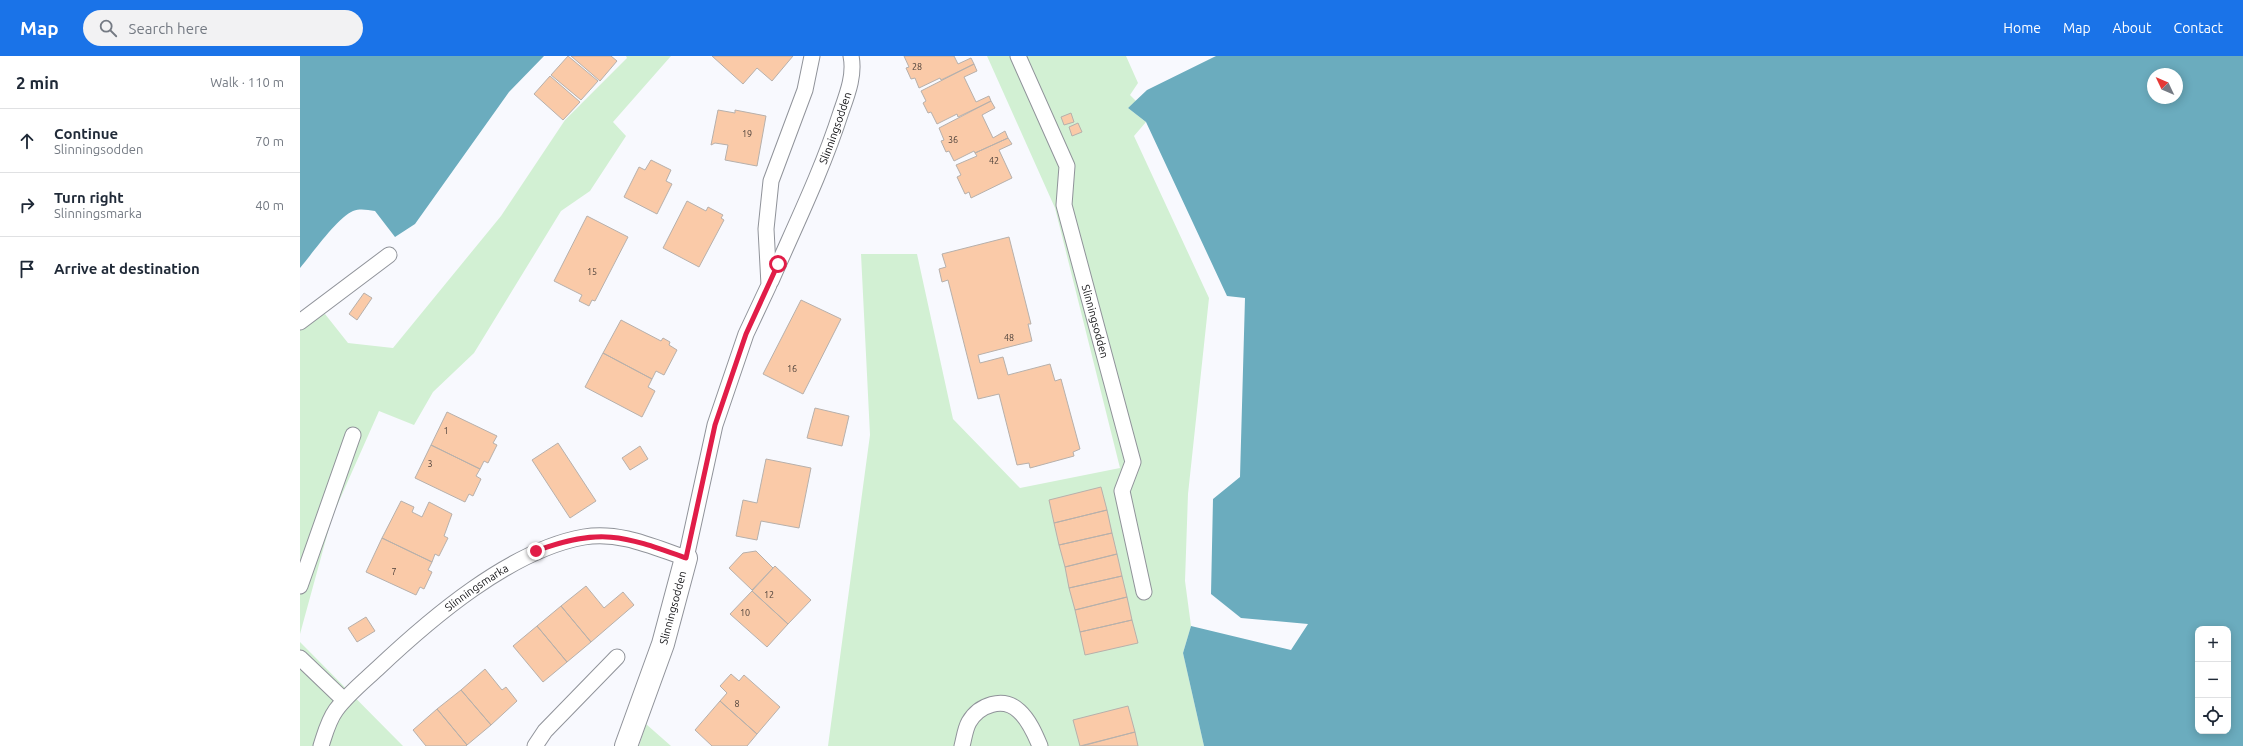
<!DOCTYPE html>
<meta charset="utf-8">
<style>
:root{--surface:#fff;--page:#f2f2f3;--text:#1f2937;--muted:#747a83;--line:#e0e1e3;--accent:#1a73e8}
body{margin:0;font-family:Ubuntu,sans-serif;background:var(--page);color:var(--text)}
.controls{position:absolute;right:12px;bottom:12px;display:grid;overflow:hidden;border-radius:8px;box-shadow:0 2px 10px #0003}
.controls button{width:36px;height:36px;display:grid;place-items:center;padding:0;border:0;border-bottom:1px solid var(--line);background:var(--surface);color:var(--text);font:20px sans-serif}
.compass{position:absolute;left:1847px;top:12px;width:36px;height:36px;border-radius:50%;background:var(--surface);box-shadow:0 2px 10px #0003;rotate:314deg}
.stop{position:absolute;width:12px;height:12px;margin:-9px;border:3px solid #e11d48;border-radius:50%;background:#fff}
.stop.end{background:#e11d48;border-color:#fff;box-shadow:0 1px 4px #0008}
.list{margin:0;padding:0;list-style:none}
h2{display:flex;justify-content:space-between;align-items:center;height:52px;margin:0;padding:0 16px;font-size:17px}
h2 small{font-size:13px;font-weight:400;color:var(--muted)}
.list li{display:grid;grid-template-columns:26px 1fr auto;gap:12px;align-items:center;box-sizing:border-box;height:64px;padding:0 16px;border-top:1px solid var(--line)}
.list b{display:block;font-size:15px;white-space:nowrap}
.list p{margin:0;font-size:13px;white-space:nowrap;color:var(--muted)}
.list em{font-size:13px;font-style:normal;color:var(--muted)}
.icon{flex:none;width:22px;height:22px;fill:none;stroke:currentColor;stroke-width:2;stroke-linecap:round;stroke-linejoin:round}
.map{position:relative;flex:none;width:1943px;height:690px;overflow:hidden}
header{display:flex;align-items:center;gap:24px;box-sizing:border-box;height:56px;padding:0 20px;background:var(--accent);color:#fff}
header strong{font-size:19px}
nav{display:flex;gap:22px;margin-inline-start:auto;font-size:14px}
.search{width:280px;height:36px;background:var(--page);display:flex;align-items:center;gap:10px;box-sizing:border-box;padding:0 14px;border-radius:22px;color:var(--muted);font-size:15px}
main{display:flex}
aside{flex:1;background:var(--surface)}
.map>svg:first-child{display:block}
.green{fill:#d2f0d3}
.water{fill:#6bacbe;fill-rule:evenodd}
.building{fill:#facaa8;stroke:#b7b0ab}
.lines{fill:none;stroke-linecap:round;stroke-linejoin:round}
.lane-casing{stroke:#90939a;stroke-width:17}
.street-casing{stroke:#90939a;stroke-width:24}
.lane{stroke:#fff;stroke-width:15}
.street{stroke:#fff;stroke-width:22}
.route{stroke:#e11d48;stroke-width:5}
.labels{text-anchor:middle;stroke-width:3.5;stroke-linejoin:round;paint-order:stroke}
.number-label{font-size:9px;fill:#4c403a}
.street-label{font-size:11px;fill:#121215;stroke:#fff}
</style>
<header>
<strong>Map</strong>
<div class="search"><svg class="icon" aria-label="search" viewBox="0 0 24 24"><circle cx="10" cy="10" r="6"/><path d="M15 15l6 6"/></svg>Search here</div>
<nav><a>Home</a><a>Map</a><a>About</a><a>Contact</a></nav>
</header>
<main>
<aside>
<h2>2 min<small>Walk · 110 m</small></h2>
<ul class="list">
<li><svg class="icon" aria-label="ahead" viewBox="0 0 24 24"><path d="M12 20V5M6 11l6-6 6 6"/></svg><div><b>Continue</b><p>Slinningsodden</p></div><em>70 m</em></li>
<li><svg class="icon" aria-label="right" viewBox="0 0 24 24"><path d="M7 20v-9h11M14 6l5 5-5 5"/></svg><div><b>Turn right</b><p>Slinningsmarka</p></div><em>40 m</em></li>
<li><svg class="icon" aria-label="arrive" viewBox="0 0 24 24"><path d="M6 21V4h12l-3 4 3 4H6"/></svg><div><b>Arrive at destination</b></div></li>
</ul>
</aside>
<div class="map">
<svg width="1943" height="690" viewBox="0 0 1943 690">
<rect width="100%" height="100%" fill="#f8f9fe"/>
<path class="green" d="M326,0h45l-58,66 13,14 -36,55 -29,20 -87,142 -41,39 -19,33 -35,-14 -47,106 -32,117v-314l25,-6 23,29 45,5 108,-132 64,-96 62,-62z
M687,0h139l12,27 -8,12 6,6 -8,7 18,14 -12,14 75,162 -21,196 -3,87 6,45 -8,27 21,93h-376l42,-311 -9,-181h56l36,165 67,69 100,-20 -65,-260z
M0,586l103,104h-103z
M346,668l25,22h-32z"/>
<path class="water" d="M0,0h244l-35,36 -94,132 -20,13 -20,-26c-8,-1 -14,-3 -22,0 -16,7 -41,43 -53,57z
M916,0h1027v690h-1039l-21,-93 8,-27 100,24 17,-26 -67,-6 -30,-24 2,-95 27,-22 5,-179 -18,-2 -81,-174 -18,-14 19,-18zM1853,18h24v24h-24zM1898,573h30v102h-30z"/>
<path class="building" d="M268,0l30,25 -17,19 -30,-25z
M271,0h40l6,5 -17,20z
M412,0h81l-21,25 -15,-13 -14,16z
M604,0h50l4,8 13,-6 3,6 -33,16 -1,-2 -21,10 -4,-10 -4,1 -5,-11 3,-1z
M674,8l3,7 -13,6 12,25 13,-6 2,5 -33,16 -1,-3 -20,10 -6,-12 -3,1 -5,-10 3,-2 -5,-10z
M250,20l30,26 -17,18 -29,-26z
M691,45l4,7 -13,7 11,23 12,-7 3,7 -33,15 -1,-2 -20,10 -5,-10 -3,1 -5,-11 3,-1 -5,-12z
M418,54l17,3v-3l31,6 -9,50 -32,-6 3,-15 -13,-2 -4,2z
M771,57l3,9 -10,3 -3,-8z
M778,67l4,9 -10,4 -3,-9z
M708,82l4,6 -13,6 13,28 -41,20 -2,-6 -4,2 -8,-17 4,-2 -5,-10 21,-9 -2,-3z
M351,104l20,10 -5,11 6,3 -15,30 -33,-17 15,-30 6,3z
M387,145l19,10 2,-4 15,8 -2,3 3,2 -25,47 -36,-19z
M287,160l41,21 -33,64 -3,-1 -3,6 -10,-5 3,-6 -28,-14z
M709,181l22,87h-3l4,17 -54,14 2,8 23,-6 5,18 42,-11 5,17 6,-2 19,70 -7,3 1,4 -44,12 -1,-5 -12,2 -18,-71 -21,5 -30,-119 -6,2 -3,-13 7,-2 -4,-13z
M64,237l8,5 -15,22 -8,-6z
M501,244l40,19 -38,75 -40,-20z
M321,264l40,21 2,-3 7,4 -1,3 8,5 -13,25 -8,-4 -4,8 -49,-26z
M303,297l49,26 -4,8 7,4 -13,26 -57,-30z
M515,352l34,8 -7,30 -35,-8z
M147,356l50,24 -4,7 4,2 -9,18 -4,-2 -4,8 -49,-24z
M258,387l38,58 -26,17 -38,-58z
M131,389l49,24 -4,7 5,3 -8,17 -4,-2 -4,8 -50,-24z
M340,390l8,13 -18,11 -8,-12z
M466,403l45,9 -12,60 -38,-7 -4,19 -21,-4 7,-36 14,3z
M801,431l6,23 -53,13 -5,-23z
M101,445l13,6 -2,5 10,5 7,-15 23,12 -8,22 4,2 -9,18 -4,-2 -3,8 -50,-24z
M807,454l5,23 -53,12 -5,-22z
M812,477l5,21 -52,13 -6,-22z
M82,482l50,24 -4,8 4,2 -8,17 -4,-2 -4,8 -50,-23z
M456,495l17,17 -21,22 -23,-22 14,-15z
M817,498l5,22 -53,12 -4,-21z
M475,510l36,34 -23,24 -36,-33z
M822,520l5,21 -52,13 -6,-22z
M286,530l18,22 19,-16 11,13 -43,37 -30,-36z
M452,535l36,33 -21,23 -37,-33z
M827,541l5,23 -52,12 -5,-22z
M261,550l30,36 -24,20 -30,-36z
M66,561l9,14 -18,11 -9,-14z
M832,564l6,23 -53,12 -5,-23z
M237,570l30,36 -24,20 -30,-36z
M185,613l17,21 4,-3 11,14 -26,24 -30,-35z
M431,618l8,7 5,-6 36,32 -23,27 -37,-33 7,-8 -7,-7z
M161,634l30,35 -24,20 -30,-36z
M420,645l37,33 -10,12h-35l-17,-16z
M828,650l7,26 -55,14 -7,-26z
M137,653l30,36 -1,1h-40l-13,-16z
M835,676l3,14h-56z"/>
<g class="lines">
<g class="lane-casing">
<g id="lane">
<path id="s1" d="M718,0l49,110 -3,39 69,257 -11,29 22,101"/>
<path id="s2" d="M471,225c24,-55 51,-110 70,-169 6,-17 14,-37 10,-56"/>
<path d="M0,266l89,-67"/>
<path d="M0,530l53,-151"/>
<path d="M0,602l44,42"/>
<path id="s3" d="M21,690c4,-12 7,-25 15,-36 11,-15 27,-28 41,-41 53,-50 133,-119 207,-132 36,-6 69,10 102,21l29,-133 31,-91 23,-49 -3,-56 5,-48 34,-91 7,-34"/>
<path d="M235,690l10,-15 72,-74"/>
<path d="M662,690c2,-7 3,-17 7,-24 10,-17 34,-26 50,-11 10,9 16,23 21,35"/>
</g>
</g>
<g class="street-casing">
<g id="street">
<path id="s4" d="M326,690l37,-102 23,-86"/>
</g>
</g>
<use href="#lane" class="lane"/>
<use href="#street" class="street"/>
</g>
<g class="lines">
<path class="route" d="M236,495c65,-24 88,-15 150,7l29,-133 31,-91 32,-70"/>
</g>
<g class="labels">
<g class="number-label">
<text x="617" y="14">28</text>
<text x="447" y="81">19</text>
<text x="653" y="87">36</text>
<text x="694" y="108">42</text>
<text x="292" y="219">15</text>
<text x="709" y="285">48</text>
<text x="492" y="316">16</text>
<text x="146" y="378">1</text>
<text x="130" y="411">3</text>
<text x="94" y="519">7</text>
<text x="469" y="542">12</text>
<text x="445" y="560">10</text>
<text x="437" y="651">8</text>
</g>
<g class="street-label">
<text dy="4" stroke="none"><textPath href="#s2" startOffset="166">Slinningsodden</textPath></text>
<text dy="4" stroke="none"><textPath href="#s1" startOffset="280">Slinningsodden</textPath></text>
<text dy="4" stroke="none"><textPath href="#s3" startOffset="226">Slinningsmarka</textPath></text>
<text dy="4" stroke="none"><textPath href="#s4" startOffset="146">Slinningsodden</textPath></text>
</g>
</g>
</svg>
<div class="controls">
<button>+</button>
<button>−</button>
<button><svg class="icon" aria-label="locate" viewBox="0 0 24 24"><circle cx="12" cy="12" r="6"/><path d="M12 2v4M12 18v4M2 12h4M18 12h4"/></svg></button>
</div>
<svg class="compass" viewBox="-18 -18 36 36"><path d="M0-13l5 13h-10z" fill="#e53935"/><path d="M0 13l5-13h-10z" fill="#747a83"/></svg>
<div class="stop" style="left:478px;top:208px"></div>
<div class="stop end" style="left:236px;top:495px"></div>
</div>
</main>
